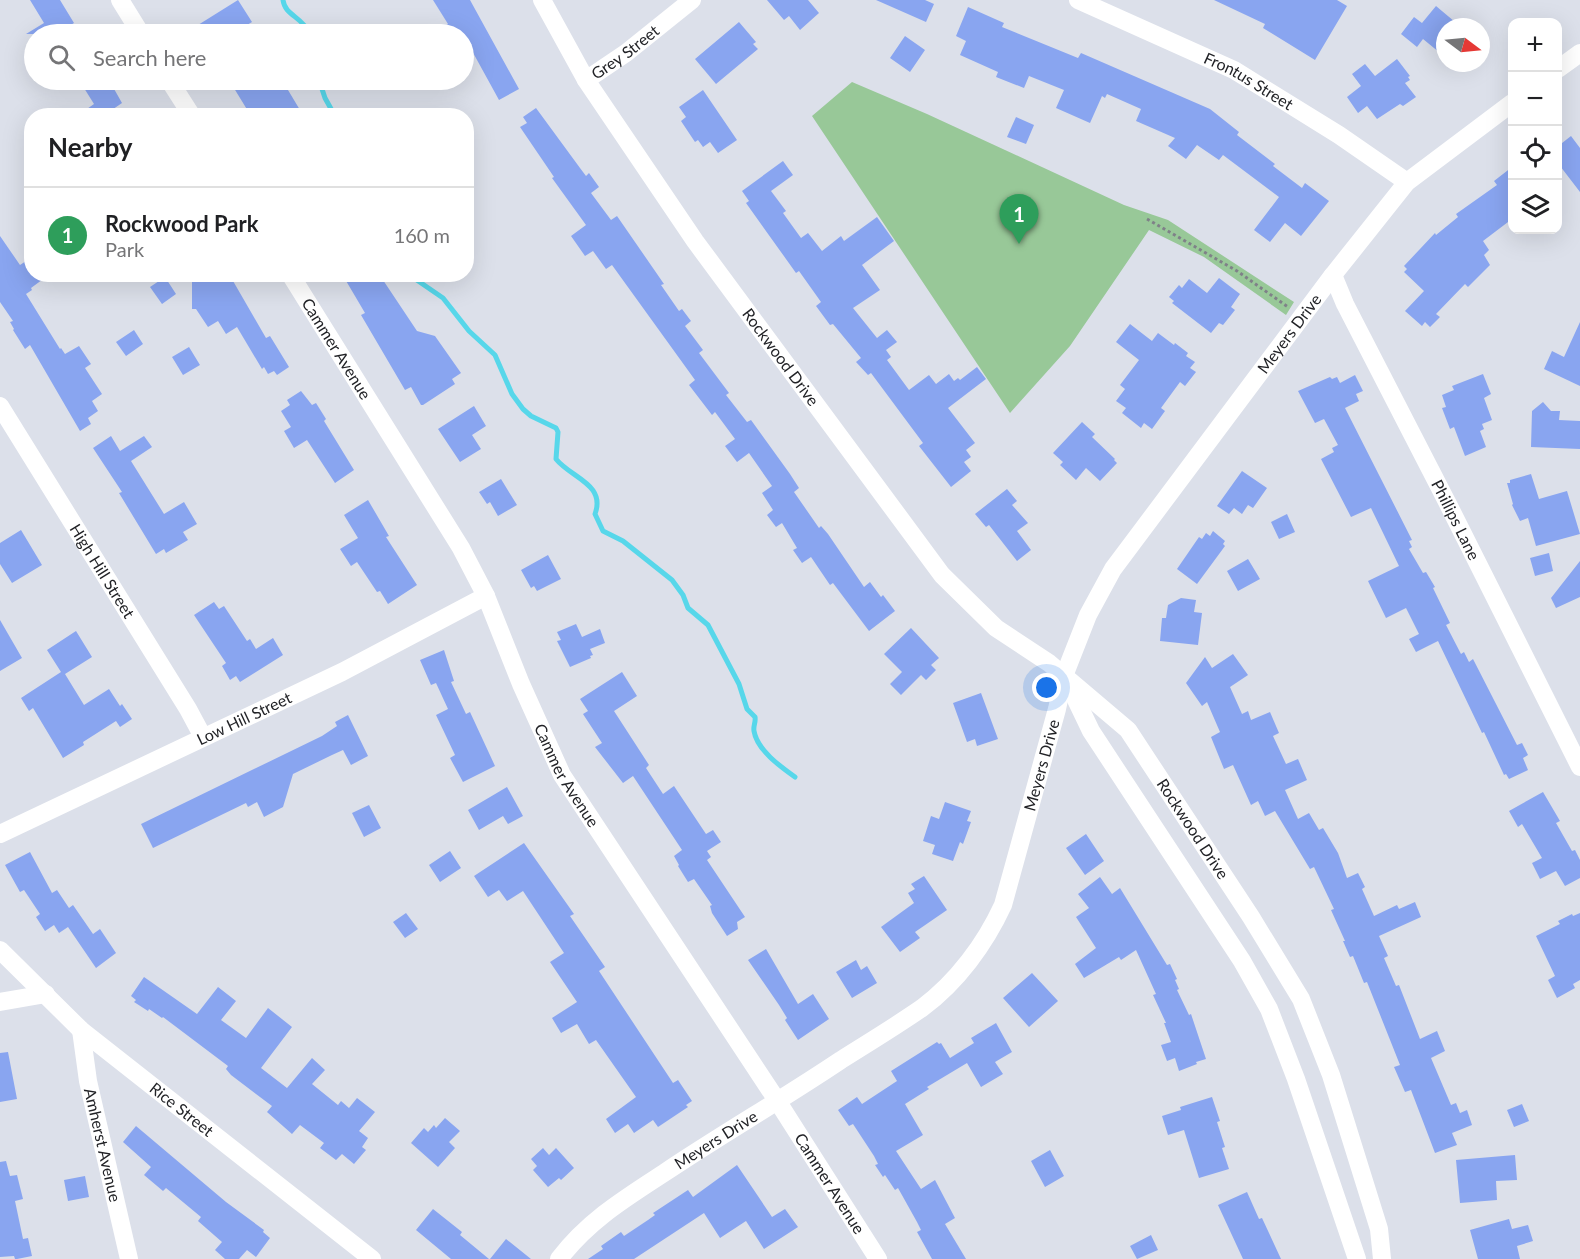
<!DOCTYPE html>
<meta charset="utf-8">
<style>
:root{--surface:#fff;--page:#f2f2f2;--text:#202124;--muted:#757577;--line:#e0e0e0;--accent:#926f16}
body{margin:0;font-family:Lato,sans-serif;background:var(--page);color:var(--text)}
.controls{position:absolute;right:18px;top:18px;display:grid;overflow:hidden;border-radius:12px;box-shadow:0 6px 24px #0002}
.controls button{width:54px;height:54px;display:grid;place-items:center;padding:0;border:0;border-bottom:2px solid var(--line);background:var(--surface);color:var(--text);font:30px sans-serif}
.compass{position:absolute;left:1436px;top:18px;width:54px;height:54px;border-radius:50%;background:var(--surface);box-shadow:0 6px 24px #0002;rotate:106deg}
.you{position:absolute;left:1047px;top:688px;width:21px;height:21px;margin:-15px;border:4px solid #fff;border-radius:50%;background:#1a73e8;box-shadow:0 0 0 9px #1a73e833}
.badge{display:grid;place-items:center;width:39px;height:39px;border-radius:50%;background:var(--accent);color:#fff;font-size:20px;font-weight:700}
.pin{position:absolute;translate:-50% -50px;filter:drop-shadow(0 2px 3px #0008)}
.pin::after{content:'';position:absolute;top:32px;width:21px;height:18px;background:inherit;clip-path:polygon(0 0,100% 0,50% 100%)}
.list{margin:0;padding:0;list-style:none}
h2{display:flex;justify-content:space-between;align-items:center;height:78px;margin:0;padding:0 24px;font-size:26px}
h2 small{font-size:20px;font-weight:400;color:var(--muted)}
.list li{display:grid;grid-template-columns:39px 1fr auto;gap:18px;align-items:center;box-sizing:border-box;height:96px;padding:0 24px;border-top:2px solid var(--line)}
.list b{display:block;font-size:22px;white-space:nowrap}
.list p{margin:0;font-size:20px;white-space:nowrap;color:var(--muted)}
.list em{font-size:20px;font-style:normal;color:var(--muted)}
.icon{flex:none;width:33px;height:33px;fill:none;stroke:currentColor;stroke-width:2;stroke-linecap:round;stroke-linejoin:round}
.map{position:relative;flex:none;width:1580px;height:1259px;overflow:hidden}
.search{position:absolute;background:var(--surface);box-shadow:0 6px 24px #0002;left:24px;top:24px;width:450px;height:66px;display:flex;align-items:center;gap:15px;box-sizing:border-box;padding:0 21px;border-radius:33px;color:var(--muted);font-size:22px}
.panel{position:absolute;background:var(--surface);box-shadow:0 6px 24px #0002;left:24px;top:108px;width:450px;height:174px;border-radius:24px}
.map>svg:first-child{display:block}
.green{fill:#98c898}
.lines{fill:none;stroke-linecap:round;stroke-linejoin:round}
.stream{stroke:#57d7ea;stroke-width:5}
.building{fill:#89a5f0}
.path{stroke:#7f8188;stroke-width:3;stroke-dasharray:3 3;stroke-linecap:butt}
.minor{stroke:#fff;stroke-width:18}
.labels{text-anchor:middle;stroke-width:4.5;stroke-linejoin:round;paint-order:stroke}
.street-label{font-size:16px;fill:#222327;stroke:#e9edf7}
</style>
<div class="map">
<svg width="1580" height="1259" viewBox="0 0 1580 1259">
<rect width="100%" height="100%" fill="#dce0ea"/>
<path class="green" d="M852,82l75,32 197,91 44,15 126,82 -8,13 -82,-58 -55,-27 -79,116 -60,67 -198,-297z"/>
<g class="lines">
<path class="stream" d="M283,0c2,16 19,16 27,34
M319,80l6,18 10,18
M408,274l35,24 26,33 26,24 17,39 11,15 8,7 25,12 2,4 -2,27c15,19 50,25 39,55l8,17 20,10 49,39 11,15 5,13 20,17 31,59 8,25 8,8c1,5 -2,9 -1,14 3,19 27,36 41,46"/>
</g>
<path class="building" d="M30,0h30l14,23 -18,11h-30l18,-11z
M238,0l14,22 -5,3 3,4 -9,5h-38l-5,-9z
M433,0h37l49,89 -20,11 -28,-51 -7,4v-19h-32l16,-10z
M767,0h41l11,13 -19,17 -11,-14 -5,4z
M876,0h49l9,4 -8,18z
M1214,0h123l10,6 -32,54 -52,-32 2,-4z
M1436,6l25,21h-16v30l-22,-18 -6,8 -16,-13 13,-17 8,6z
M968,7l36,16 -2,4 76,31 3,-5 129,56 29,23 -2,3 38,29 -2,2 29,22 3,-5 24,18 -28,35 -16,-13 -15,19 -16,-12 25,-33 -56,-42 -4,5 -22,-15 -11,14 -18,-13 7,-8 -39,-17 5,-12 -34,-15 -2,4 -3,-2 -12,27 -34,-15 8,-18 -35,-14 -5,12 -28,-11 2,-5 -38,-17 6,-14 -10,-5z
M739,22l17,20 -3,2 5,5 -42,35 -21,-25z
M905,36l20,14 -15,22 -20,-14z
M1397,59l13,17 -2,1 2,3 -5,3 11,14 -13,9 -3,-2 -23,15 -10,-13 -9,7 -11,-16 14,-11 -9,-12 13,-10 10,12z
M79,80h30l13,23 -19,13h-26l17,-12z
M229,80h53l18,30 -9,6h-40z
M703,90l34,50 -19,13 -8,-11 -7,5 -5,-7 -3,2 -14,-21 5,-4 -7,-10z
M536,108l44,60 6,8 3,-3 10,14 -8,6 20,27 6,-4 47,68 -3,1 18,26 3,-2 9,12 -6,5 18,24 -4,3 30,40 -3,2 21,27 4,-2 39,54 9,14 -5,4 25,36 2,-2 7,8 36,53 6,-5 11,15 2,-2 12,16 -26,20 -36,-48 -3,2 -19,-28 -9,6 -9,-13 4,-2 -15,-25 -6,4 -9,-12 6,-5 -11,-17 10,-7 -23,-33 -12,9 -12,-16 10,-7 -20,-27 -3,3 -23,-30 6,-5 -83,-115 -6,4 -13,-18 -8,5 -14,-20 15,-11 -34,-47 2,-1 -34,-50 7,-4 -4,-6z
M1016,117l18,8 -8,19 -19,-7z
M1571,136l9,12v44l-23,-30v-15z
M783,161l10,14 -22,16 15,20 -3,2 18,25 7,-5 14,18 19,-15 3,5 33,-24 17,24 -32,24 18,25 -27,18 24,30 10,-8 10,12 -11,8 5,7 -4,3 22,30 20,-15 7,9 13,-10 5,7 4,-3 2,2 17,-13 9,12 -38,29 27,35 -9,7 5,7 -7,5 7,9 -20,16 -32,-41 4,-3 -52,-70 -3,2 -12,-13 5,-4 -28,-34 -3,1 -14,-19 5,-4 -22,-31 -3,2 -50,-70 3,-2 -7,-10z
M1512,167v52l-29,22 6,9 -5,5 6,10 -22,22 -3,-3 -29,30 4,3 -10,10 -5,-5 -3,4 -17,-15 19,-20 -20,-19 3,-3 -3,-3 31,-33 1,2 22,-18 -2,-3 41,-29 -3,-4z
M0,236l20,29 12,-8v17h18l-19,14 1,2 -6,4 34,55 1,-1 4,6 14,-8 12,18 -6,4 17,26 -10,7 6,10 -10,7 3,6 -11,7 -50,-86 -5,4 -12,-19 1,-1 -4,-7 3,-1 -13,-19z
M192,274h37l37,64 4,-2 19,31 -12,8 -3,-4 -6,3 -4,-7 -2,2 -25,-42 -11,7 -8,-13 -10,6 -12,-18h-4z
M342,274h37l38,57 18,5 26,37 -9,6 3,5 -32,21h-2l-10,-18 -6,3 -44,-75 4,-2z
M165,277l11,17 -14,10 -12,-17z
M1219,278l21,16 -9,13 4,3 -12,15 -4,-2 -8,10 -39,-30 2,-2 -5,-4 10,-12 3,3 7,-9 18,14z
M1580,322v64l-36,-17 8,-18 12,6z
M1130,324l22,17 6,-8 16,12 1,-2 13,10 -2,3 9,6 -5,6 6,4 -11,14 -5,-4 -19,26 4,3 -13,18 -8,-6 -3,5 -19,-15 4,-5 -10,-7 9,-12 -5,-4 19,-25 -23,-18z
M134,330l9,14 -17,12 -10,-14z
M189,347l11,18 -17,10 -11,-18z
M1483,374l8,20 -7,4 8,22 -10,4 2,5 -4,2 6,16 -21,9 -11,-29 -4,2 -8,-21 4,-1 -4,-12 12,-5 -2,-4z
M1355,375l8,16 -7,3 3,7 -14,7 67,132 -3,1 3,6 -3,2 14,24 3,-1 9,15 -2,1 17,35 -4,2 15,29 3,-2 5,10 4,-3 44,86 5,-2 6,12 -5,3 5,12 -19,9 -3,-5 -2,1 -20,-43 -2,1 -44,-92 -22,11 -7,-13 10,-5 -13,-26 -20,10 -18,-37 31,-15 -28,-58 -20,9 -30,-58 13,-7 -2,-4 6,-3 -14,-26 -9,4 -17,-32 32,-14 2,2 5,-2 3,6z
M301,391l11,14 4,-2 10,16 -2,2 30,49 -19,13 -28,-43 -13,8 -10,-17 7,-4 -10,-16 9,-6 -3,-5z
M1543,402l8,9h9l-1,9 21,1v28l-49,-2 1,-36z
M474,406l12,20 -14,9 9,14 -21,13 -22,-33z
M1082,422l13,12 -3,3 23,22 -1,1 3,3 -17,18 -14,-13 -10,12 -16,-15 3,-3 -10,-9z
M111,436l9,15 24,-15 8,11 -21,14 33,53 20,-12 13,22 -14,8 5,8 -22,13 -2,-4 -8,5 -37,-61 3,-1 -29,-44z
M1242,471l25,17 -14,20 -5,-3 -6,9 -8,-6 -5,6 -12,-8z
M1531,474l8,25 28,-8 13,43 -44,12 -8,-28 -8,3 -8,-16 1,-1 -6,-21h3v-3z
M501,479l16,26 -19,11 -8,-14 -3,2 -8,-12z
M1007,489l10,12 -5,4 16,18 -11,8 14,19 -14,11 -28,-36 -3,2 -11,-13z
M368,500l21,36 -3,1 31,48 -29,19 -8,-13 -3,1 -20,-30 -6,4 -11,-17 18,-11 -14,-23z
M1287,514l8,18 -16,7 -8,-17z
M21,530l21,35 -30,18 -12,-19v-21z
M1213,531l12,10 -2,3 2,2 -28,38 -20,-15 22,-32 3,2 4,-6 4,3z
M1549,553l4,18 -18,5 -5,-18z
M548,555l13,24 -24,12 -3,-5 -3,2 -10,-18z
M1248,559l12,20 -22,12 -11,-20z
M1580,561v36l-24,11 -5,-10z
M1181,598l15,2 -2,12 8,1 -4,32 -38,-4 2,-23h4l2,-13z
M214,602l5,7 5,-3 23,35 3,-2 6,10 17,-11 10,17 -43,27 -4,-6 -6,4 -8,-14 4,-3 -32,-48z
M0,620l22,38 -22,13z
M576,624l6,13 18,-8 5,14 -15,6 3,6 -3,1 1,2 -21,9 -13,-26 4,-1 -4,-8z
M911,628l28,30 -8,7 5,5 -10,10 -5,-5 -20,20 -11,-11 12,-12 -18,-18z
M76,631l16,26 -27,17 19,31 25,-16 11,17 2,-2 10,15 -12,8 -4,-6 -33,21 1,3 -21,13 -30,-50 -4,3 -8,-13 40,-26 -14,-22z
M444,650l10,31 -3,1 15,32 4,-2 25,54 -32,16 -13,-24 5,-3 -19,-40 12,-6 -12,-26 -5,2 -11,-25z
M1233,654l15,21 -18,12 12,27 6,-3 3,9 19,-8 9,21 -6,3 13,28 12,-5 9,21 -22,10 13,29 11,-6 10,17 4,-2 15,25 9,25 11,-5 7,14 -3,2 12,27 23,-11 2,4 16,-7 6,15 -42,19 9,20 -4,2 12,28 3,-1 21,54 17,-8 8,20 -14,7 20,47 5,-2 4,10 7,-3 5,15 -20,8 5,12 -22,8 -24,-63 -6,2 -11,-25 6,-2 -33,-83 -3,1 -11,-27 -3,1 -7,-16h2l-14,-31 3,-1 -20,-42 -4,2 -35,-58 -10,5 -7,-15 -7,4 -18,-40 -9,4 -13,-32 9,-5 -13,-30 -5,4 -16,-23 19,-26 7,11z
M622,672l15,24 -23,15 35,54 -3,3 17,26 11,-8 32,48 7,-4 8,12 -14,9 4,6 -4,3 38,57 -8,5 1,7 -11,7 -15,-23 -2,-7 2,-1 -18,-26 -6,3 -10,-16 1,-1 -5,-9 8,-6 -49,-74 -10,7 -28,-36 7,-4 -19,-29 5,-3 -8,-12z
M981,693l17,46 -21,7 -2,-7 -8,3 -14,-39z
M348,715l20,41 -17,9 -8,-15 -11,5 -39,19 -10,33 -19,10 -7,-15 -9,5 -2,-4 -93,45 -12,-24 181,-88 15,-10 -2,-4z
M507,787l16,29 -15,8 -5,-8 -24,14 -11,-20z
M1543,792l17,29 -4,2 16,28 3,-1 5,10v18l-15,8 -9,-15 -16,8 -8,-16 10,-5 -20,-34 -4,3 -9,-16z
M945,802l26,9 -4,10 4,1 -8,22 -3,-2 -7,19 -21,-7 3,-9 -12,-4 8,-25 8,3z
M369,805l12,23 -17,9 -12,-24z
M1086,834l18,27 -19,14 -19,-27z
M524,843l50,71 -4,2 35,51 -6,4 74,112 5,-3 14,21 -6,4 2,2 -30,20 -5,-7 -19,13 -6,-9 -13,9 -9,-14 30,-22 -40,-57 -7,4 -12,-20 -16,9 -9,-15 25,-16 -27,-40 14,-9 -41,-62 -16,10 -8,-11 -11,7 -14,-21z
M450,851l11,17 -21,14 -11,-17z
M30,852l22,41 5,-3 12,18 4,-3 20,29 7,-5 16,24 -20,15 -28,-41 -9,6 -5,-8 -9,6 -9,-14 4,-3 -16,-24 -4,2 -15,-27z
M924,876l23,34 -32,22 5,6 -20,14 -19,-25 33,-24 -6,-10 7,-4 -4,-5z
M1100,877l12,17 8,-6 47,77 3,-1 7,15 -2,1 4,9 -2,1 12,25 2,-1 15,45 -10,3 1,2 -18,7 -4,-13 -8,3 -6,-16 10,-3 -7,-19h2l-13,-28 3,-1 -20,-44 -15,10 -2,-3 -35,21 -9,-14 21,-16 -20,-31 13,-9 -11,-14z
M406,913l12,16 -13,9 -12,-16z
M1580,913v67l-7,4 2,4 -18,10 -9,-18 7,-4 -19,-40 24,-12 -2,-3 14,-7 1,2z
M766,949l32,55 15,-10 16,25 -31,21 -13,-20 2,-2 -8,-13 -31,-45z
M856,960l5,10 6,-4 10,17 -25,15 -16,-26z
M1032,973l26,28 -29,26 -26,-29z
M144,977l53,37 21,-27 18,14 -15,19 25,18 22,-30 24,19 -31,41 26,20 25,-30 13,12 -13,14 26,21 3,-4 8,7 8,-10 18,14 -16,19 9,7 -6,9 4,3 -12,14 -12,-10 -6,6 -16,-12 4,-5 -24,-18 -8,9 -25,-22 5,-6 -41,-31 -5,-6 2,-3 -65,-49 -1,1 -13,-9 -1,2 -14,-9 2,-2 -5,-4z
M996,1023l16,29 -17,10 8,12 -22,13 -14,-24 -40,24 2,2 -24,15 18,31 -27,16 25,38 14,-9 20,38 -10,6 21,35h-34l-15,-27 4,-2 -4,-8 -19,-34 -3,2 -10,-15 -2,2 -8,-12 3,-1 -4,-8 -21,-32 -4,2 -11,-16 19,-13 5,7 35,-23 -6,-10 46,-29 2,2 2,-1 9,15 24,-15 -3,-5z
M8,1052l9,47 -17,3v-49z
M1212,1097l8,24 -3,1 8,25 -3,1 7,21 -30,9 -15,-48 -16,5 -6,-19 19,-6 -1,-3z
M1522,1104l7,17 -15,6 -7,-17z
M445,1118l15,13 -11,11 6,6 -17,19 -27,-24 13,-15 4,4 6,-7 2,3z
M136,1126l90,76 38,28 -1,2 7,6 -14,19 -9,-7 -8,9h-14l-10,-9 7,-8 -24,-21 3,-4 -35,-29 -3,3 -19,-16 7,-8 -28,-25z
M543,1148l6,7 7,-7 18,20 -13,12 -2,-2 -11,9 -15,-17 4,-4 -6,-7z
M1050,1150l14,26 -19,11 -14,-26z
M1515,1155l2,25 -21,1 1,19 -37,3 -4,-43z
M6,1161l4,15 7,-1 6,24 -8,2 8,38 5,-1 4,18 -15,3h-2l-1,-3 -14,1v-95z
M737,1165l35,52 13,-8 13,18 -34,22 -18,-28 -26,17 -16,-25 -70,46h-46l15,-10 -2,-3 20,-14 3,4 24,-16 7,-5 -2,-2 35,-23 5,7z
M85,1176l4,21 -21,4 -4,-21z
M1247,1192l12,27 3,-1 19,41h-38l-25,-54z
M433,1209l29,23 -2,3 29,24h-38l-35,-29z
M1509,1219l3,10 16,-4 5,16 -16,5 3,13h-42l-8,-29z
M1151,1235l7,15 -21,9 -7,-13z
M506,1239l25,20h-41z"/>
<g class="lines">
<path class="path" d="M1147,219l90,52 51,36"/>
<g class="minor">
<path d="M120,0l21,34"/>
<path id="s1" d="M542,0l44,80 109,161 247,334 54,53 53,35 79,67 123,187 50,82 30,76 48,154 3,30"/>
<path id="s2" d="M1078,0l156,70 105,65 68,47"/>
<path d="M1558,69l22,-16"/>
<path d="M169,80l23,36"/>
<path id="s3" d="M586,80l40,-27 66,-53"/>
<path id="s4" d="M290,274l171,274 25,48 35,88 41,91 216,327 100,157"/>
<path id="s5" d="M1333,275l12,29 102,198 133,265"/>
<path id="s6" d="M0,406l188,303 15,28"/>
<path d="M1068,683l23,48 151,230 27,48 27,70 61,180"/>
<path id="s7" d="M0,834l342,-162 144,-76"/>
<path id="s8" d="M0,950l81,80 291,229"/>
<path d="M0,1002l46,-8"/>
<path id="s9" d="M81,1030l7,51 41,178"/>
<path id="s10" d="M559,1259c29,-38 65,-60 105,-86 58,-39 119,-74 177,-113 27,-17 55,-34 81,-52 35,-26 63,-64 81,-103l54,-196 7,-33 24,-61 25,-46 220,-294 74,-93 105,-79"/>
</g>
</g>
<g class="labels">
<g class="street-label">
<text dy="6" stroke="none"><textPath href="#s3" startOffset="48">Grey Street</textPath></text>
<text dy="6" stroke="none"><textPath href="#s2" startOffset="189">Frontus Street</textPath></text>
<text dy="6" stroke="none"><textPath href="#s10" startOffset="1224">Meyers Drive</textPath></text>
<text dy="6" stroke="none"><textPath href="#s4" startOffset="88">Cammer Avenue</textPath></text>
<text dy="6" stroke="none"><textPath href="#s1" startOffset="430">Rockwood Drive</textPath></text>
<text dy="6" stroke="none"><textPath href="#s5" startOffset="274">Phillips Lane</textPath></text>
<text dy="6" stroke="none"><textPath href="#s6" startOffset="194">High Hill Street</textPath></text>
<text dy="6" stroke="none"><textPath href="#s7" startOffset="270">Low Hill Street</textPath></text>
<text dy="6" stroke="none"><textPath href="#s10" startOffset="720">Meyers Drive</textPath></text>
<text dy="6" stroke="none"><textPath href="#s4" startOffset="574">Cammer Avenue</textPath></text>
<text dy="6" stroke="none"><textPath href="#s1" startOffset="1062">Rockwood Drive</textPath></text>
<text dy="6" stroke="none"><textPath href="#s8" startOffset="242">Rice Street</textPath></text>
<text dy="6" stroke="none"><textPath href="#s10" startOffset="198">Meyers Drive</textPath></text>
<text dy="6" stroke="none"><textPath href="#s9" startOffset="117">Amherst Avenue</textPath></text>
<text dy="6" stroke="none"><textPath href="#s4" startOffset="1060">Cammer Avenue</textPath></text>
</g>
</g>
</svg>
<div class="controls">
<button>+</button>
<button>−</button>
<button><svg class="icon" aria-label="locate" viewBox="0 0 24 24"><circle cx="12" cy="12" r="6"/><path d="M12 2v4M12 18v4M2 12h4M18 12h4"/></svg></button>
<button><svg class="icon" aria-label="layers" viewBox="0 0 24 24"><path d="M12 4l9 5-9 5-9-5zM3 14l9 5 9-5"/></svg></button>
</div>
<svg class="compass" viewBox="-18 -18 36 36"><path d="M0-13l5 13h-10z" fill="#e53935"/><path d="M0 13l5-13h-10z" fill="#757577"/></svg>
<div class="you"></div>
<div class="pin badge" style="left:1019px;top:244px;background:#2e9e5b">1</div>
<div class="search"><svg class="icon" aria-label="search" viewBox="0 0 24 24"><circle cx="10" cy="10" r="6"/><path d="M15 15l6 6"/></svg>Search here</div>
<section class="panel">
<h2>Nearby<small></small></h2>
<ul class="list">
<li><span class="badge" style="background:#2e9e5b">1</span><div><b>Rockwood Park</b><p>Park</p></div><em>160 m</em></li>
</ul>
</section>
</div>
